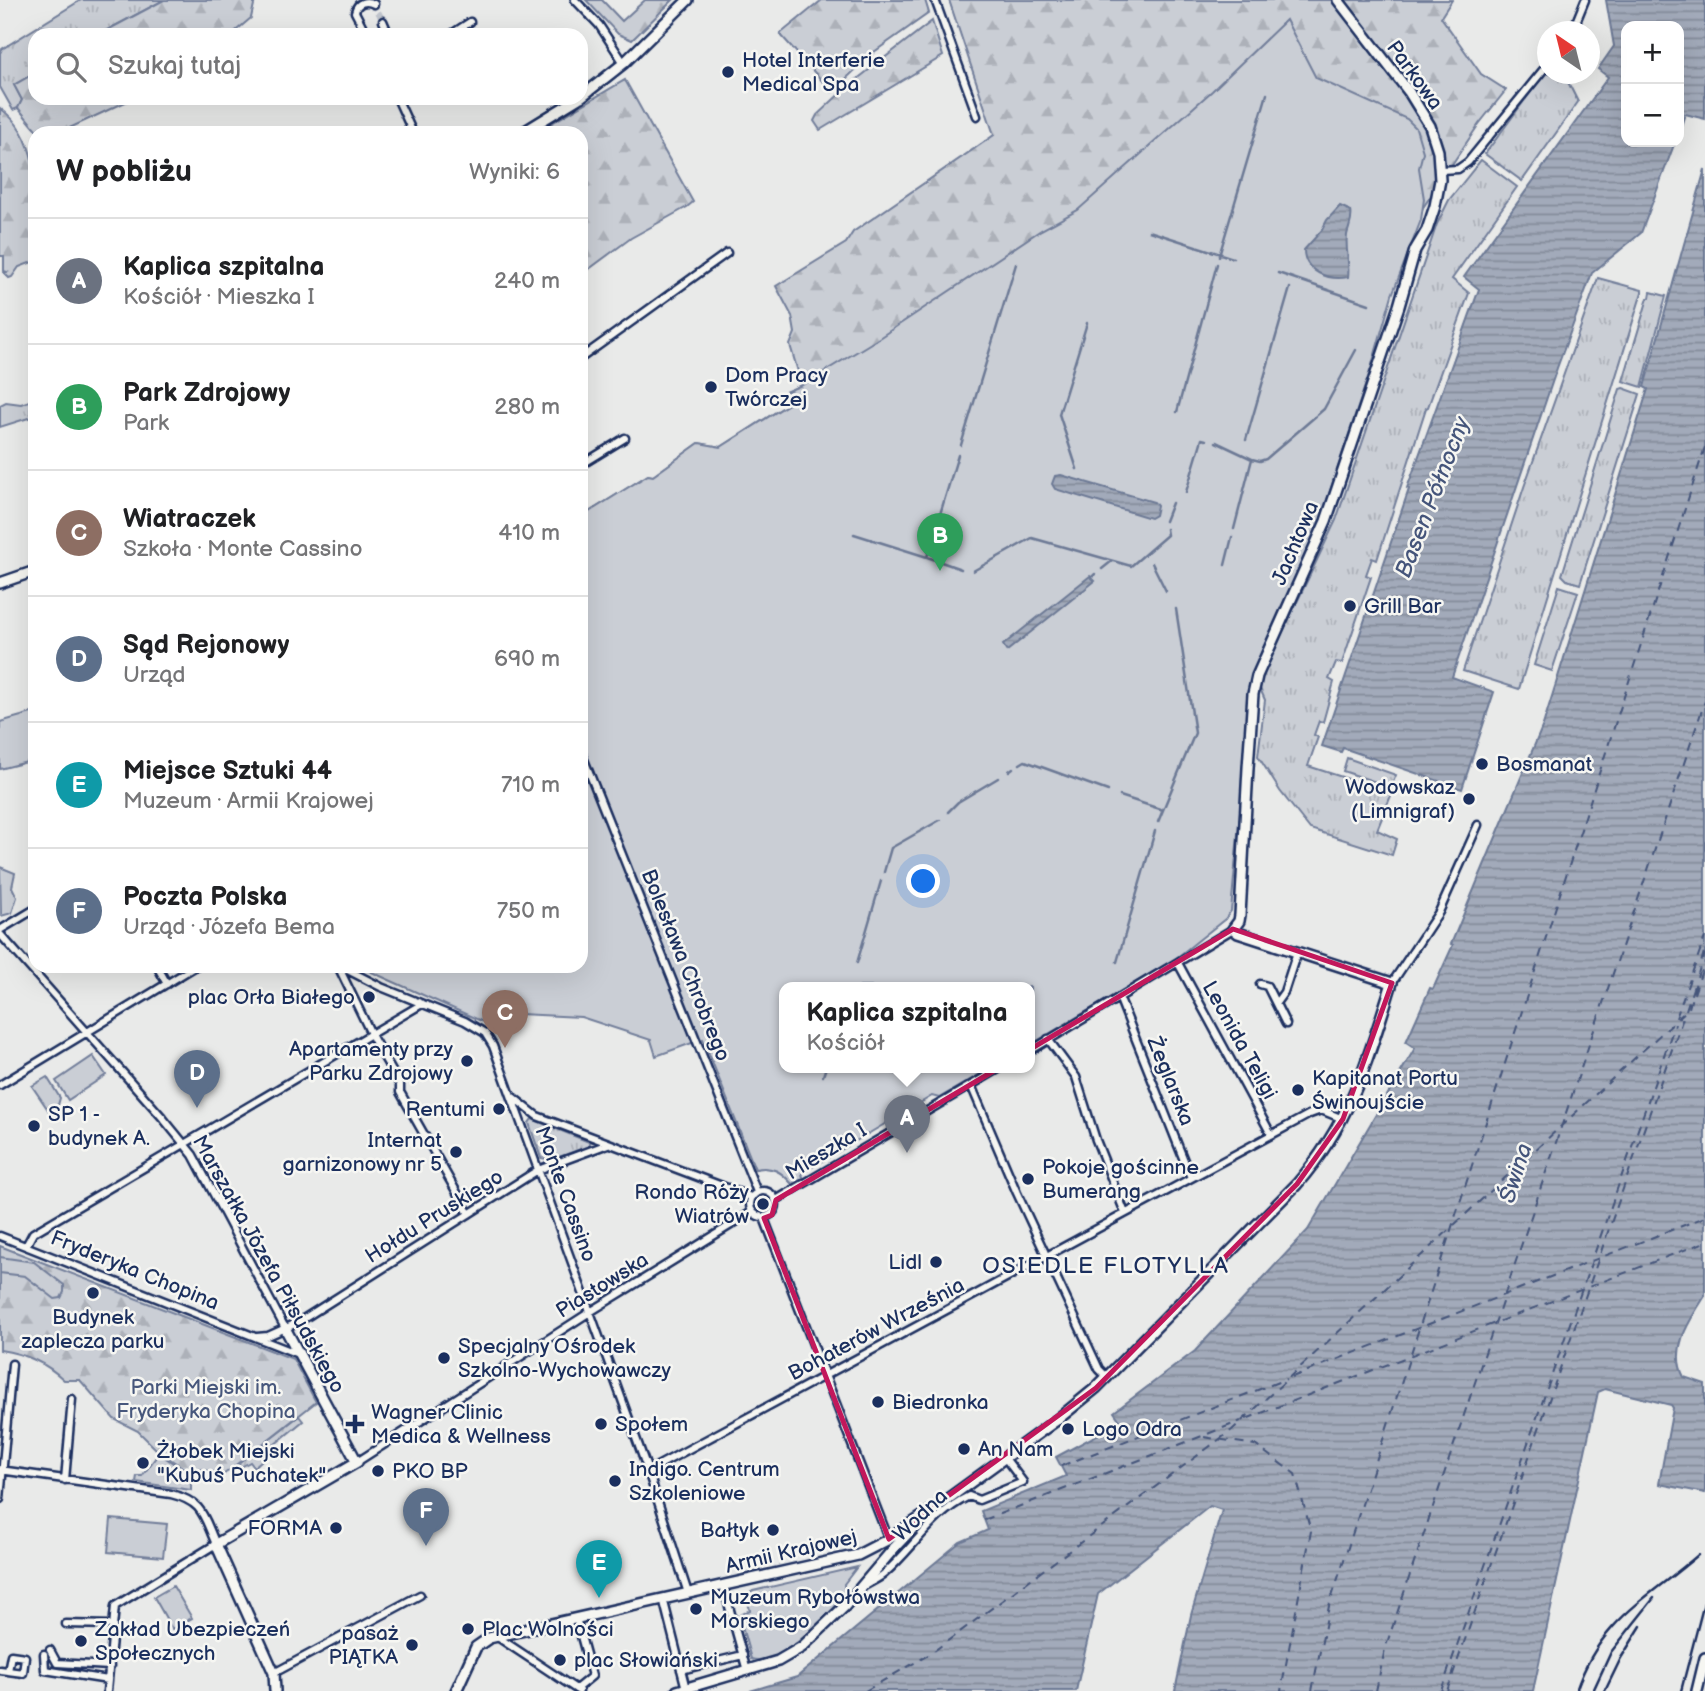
<!DOCTYPE html>
<html lang="pl">
<meta charset="utf-8">
<style>
:root{--surface:#fff;--page:#f2f2f2;--text:#202124;--muted:#757577;--line:#e0e0e0;--accent:#db2777}
body{margin:0;font-family:"Balsamiq Sans",sans-serif;background:var(--page);color:var(--text)}
.controls{position:absolute;right:21px;top:21px;display:grid;overflow:hidden;border-radius:14px;box-shadow:0 7px 28px #0002}
.controls button{width:63px;height:63px;display:grid;place-items:center;padding:0;border:0;border-bottom:2px solid var(--line);background:var(--surface);color:var(--text);font:35px sans-serif}
.compass{position:absolute;left:1537px;top:21px;width:63px;height:63px;border-radius:50%;background:var(--surface);box-shadow:0 7px 28px #0002;rotate:325deg}
.you{position:absolute;left:924px;top:882px;width:24px;height:24px;margin:-18px;border:5px solid #fff;border-radius:50%;background:#1a73e8;box-shadow:0 0 0 10px #1a73e833}
.badge{display:grid;place-items:center;width:46px;height:46px;border-radius:50%;background:var(--accent);color:#fff;font-size:23px;font-weight:700}
.pin{position:absolute;translate:-50% -58px;filter:drop-shadow(0 2px 4px #0008)}
.pin::after{content:'';position:absolute;top:37px;width:24px;height:21px;background:inherit;clip-path:polygon(0 0,100% 0,50% 100%)}
.popup{position:absolute;left:779px;top:982px;width:256px;height:91px;box-sizing:border-box;display:grid;place-content:center;border-radius:14px;background:var(--surface);filter:drop-shadow(0 2px 5px #0005);font-size:23px;white-space:nowrap;color:var(--muted)}
.popup b{font-size:26px;color:var(--text)}
.popup::after{content:'';position:absolute;left:50%;top:100%;margin-left:-14px;border:14px solid transparent;border-top-color:var(--surface)}
.list{margin:0;padding:0;list-style:none}
h2{display:flex;justify-content:space-between;align-items:center;height:91px;margin:0;padding:0 28px;font-size:30px}
h2 small{font-size:23px;font-weight:400;color:var(--muted)}
.list li{display:grid;grid-template-columns:46px 1fr auto;gap:21px;align-items:center;box-sizing:border-box;height:126px;padding:0 28px;border-top:2px solid var(--line)}
.list b{display:block;font-size:26px;white-space:nowrap}
.list p{margin:0;font-size:23px;white-space:nowrap;color:var(--muted)}
.list em{font-size:23px;font-style:normal;color:var(--muted)}
.icon{flex:none;width:38px;height:38px;fill:none;stroke:currentColor;stroke-width:2;stroke-linecap:round;stroke-linejoin:round}
.map{position:relative;flex:none;width:1705px;height:1691px;overflow:hidden}
.search{position:absolute;background:var(--surface);box-shadow:0 7px 28px #0002;left:28px;top:28px;width:560px;height:77px;display:flex;align-items:center;gap:18px;box-sizing:border-box;padding:0 24px;border-radius:21px;color:var(--muted);font-size:26px}
.panel{position:absolute;background:var(--surface);box-shadow:0 7px 28px #0002;left:28px;top:126px;width:560px;height:847px;border-radius:21px}
.map>svg:first-child{display:block}
.grass{fill:url(#grass-tufts);stroke:#727e9a;stroke-width:2}
.forest{fill:url(#forest-firs);stroke:#727e9a;stroke-width:2}
.park{fill:#caced5;stroke:#727e9a;stroke-width:2}
.water{fill:url(#water-rules);stroke:#6c7995;stroke-width:2}
.lines{fill:none;stroke-linecap:round;stroke-linejoin:round}
.stream{stroke:#6c7995;stroke-width:2.5}
.ferry{stroke:#44547a;stroke-width:2;stroke-dasharray:9 7;stroke-linecap:butt}
.street-tunnel{stroke:#c0c5cd;stroke-width:6;stroke-dasharray:6 3;stroke-linecap:butt}
.street-casing{stroke:#1b2f5e;stroke-width:11}
.secondary-casing{stroke:#1b2f5e;stroke-width:14}
.street{stroke:#f6f6f2;stroke-width:6}
.secondary{stroke:#f6f6f2;stroke-width:9}
.rail{stroke:#1b2f5e;stroke-width:2.5}
.marked{fill:none;stroke:#c2185b;stroke-width:5;stroke-linejoin:round}
.poi-dot{fill:#1b2f5e;stroke:#f6f6f2;stroke-width:2.5}
.labels{text-anchor:middle;stroke-width:5;stroke-linejoin:round;paint-order:stroke}
.poi-label{font-size:21px;fill:#1b2f5e;stroke:#f6f6f2;text-anchor:start}
.street-label{font-size:21px;fill:#1b2f5e;stroke:#f6f6f2}
.park-label{font-size:21px;fill:#47577c;stroke:#f6f6f2}
.water-label{font-size:23px;font-style:italic;fill:#44547a;stroke:#f6f6f2}
.neighbourhood-label{font-size:23px;letter-spacing:2px;fill:#1b2f5e;stroke:#f6f6f2}
</style>
<div class="map">
<svg width="1705" height="1691" viewBox="0 0 1705 1691">
<defs>
<pattern id="grass-tufts" width="24" height="20" patternUnits="userSpaceOnUse" patternTransform="scale(1.75)"><rect width="24" height="20" fill="#caced5"/><path d="M3 7l-1-3M5 7V3M7 7l1-3M15 17l-1-3M17 17v-4M19 17l1-3" fill="none" stroke="#adb1b9"/></pattern>
<pattern id="forest-firs" width="22" height="20" patternUnits="userSpaceOnUse" patternTransform="scale(1.75)"><rect width="22" height="20" fill="#caced5"/><path d="M5 1l3.5 6h-7zM16 11l3.5 6h-7z" fill="#adb1b9"/></pattern>
<pattern id="water-rules" width="6" height="5" patternUnits="userSpaceOnUse" patternTransform="scale(1.75)"><rect width="6" height="5" fill="#a2aaba"/><path d="M0 2.5h6" fill="none" stroke="#838b9a"/></pattern>
</defs>
<rect width="100%" height="100%" fill="#e9eae9"/>
<filter id="ink" filterUnits="userSpaceOnUse"><feTurbulence type="fractalNoise" baseFrequency=".0143" numOctaves="2"/><feDisplacementMap in="SourceGraphic" scale="14" xChannelSelector="R" yChannelSelector="G"/><feConvolveMatrix kernelMatrix="1 2 1 2 8 2 1 2 1" color-interpolation-filters="sRGB"/></filter>
<g filter="url(#ink)">
<path class="grass" d="M81,0h83l-66,35h-63v38l-21,12 8,15 -4,8 -5,2 -13,-23v-34l2,-4z
M1547,70l1,4h16l14,28 -56,79 -37,-27z
M1481,160l36,27 -65,92 17,14 -41,114 -2,1 -49,152 -5,-2 -6,17 5,2 -29,86 -6,-1 -7,17 5,3 -11,40 -4,-1 -5,14 4,2 -10,29 84,27 -15,37 20,9 -5,16 -82,-26 -30,-38 -22,-35 7,-56 -7,-16 78,-164 101,-296 12,-24z
M1598,278l44,12v2l-123,397 -56,-18 61,-184z
M1651,292l15,4 -24,91 -19,-6 25,-83h2z
M1623,388l17,6 -60,190 -13,-4 -5,-5 58,-186z
M35,399v17l-35,11v-22l6,-3 15,2z
M1559,586l19,6 -26,79 -18,-6z
M1347,758l49,17 -5,12 -48,-16z
M532,1119l57,23v4l-38,14 -10,-2 -12,-35z
M299,1416l4,5 -29,24 2,3 -22,19 -4,-5 -9,5 -3,-4z"/>
<path class="forest" d="M164,0h91l-4,18 -20,17h-133z
M586,0h16l20,21 23,-21h28l-41,40 -14,-6z
M822,0h103l4,13 -55,39 -42,40 -52,-58z
M949,0h503l-11,17 40,57 25,16 -27,34 -61,91 -177,463 -16,241 -170,106 -25,-38h-245v80l-30,30 30,-30h147l-80,76 -50,30 1,6 -11,5c-10,-12 -20,-19 -37,-15l-54,-137 -120,-515 67,-42 5,1 46,-33 22,4 69,-44 -5,-11 17,-7 -12,-40 5,-12 -3,-17 -16,-30 70,-43 7,-11 141,-97z
M932,21l11,35 -123,74 -6,-9 3,-6 30,-28z
M35,73v25h99l-75,35h-20l-21,-25 4,-8 -8,-15z
M625,80l68,122 -6,5 -56,31 -50,37v-142h-46z
M0,108c47,34 35,102 35,153l-16,6 -7,10 -3,1 -5,-5 3,-1 -3,-1v-15h-4z
M0,1246l293,113 23,43 -93,73 -27,-7 -3,6 -34,-22 -21,-21 -24,-12 -34,-39h-16c-19,-18 -39,-26 -64,-30z"/>
<path class="park" d="M1286,20l30,58 91,41 9,9 7,24 -4,16 5,31 -3,21 -29,75 -21,73 -55,165 -58,127 -6,19 -21,232 -6,8 -50,40 -145,86v-58h-245v80h207l-53,31 -7,-2 -130,77 1,6 -11,5c-10,-12 -20,-19 -37,-15l-52,-130 -47,17 -5,-16 -70,-23 -62,-3 -29,11 -132,-59h223v-449l67,-42 5,1 46,-33 22,4 69,-44 -5,-11 17,-7 74,-45 165,-110 37,-20 134,-119z
M35,712v48l-35,9v-47z
M0,867l15,6 -3,14 5,10 -5,16 -11,3z
M93,1056l13,19 -38,25 -12,-19z
M47,1077l13,21 -2,7 -9,6 -17,-25z
M0,1257l34,5 30,23v7l-3,6 -6,1 -30,-23 -25,-3z
M159,1453l32,23v14l-55,-8 1,-6h5z
M111,1519l56,5 -4,33 -55,-5z
M857,1567l-13,17 1,12c-19,20 -64,72 -94,63l-12,-43 11,-6 -4,-14 7,-5z
M173,1586l19,32 -20,11 -18,-32z"/>
<path class="water" d="M1606,0h99v119l-20,-5 -6,18v-106h-53v116h49l-34,91 -49,40 -35,95 -105,309 42,15 -32,97 -119,-41 -2,4 -19,-6 87,-257 -2,-1 6,-16 66,-183 -15,-12 144,-200 -10,-8 16,-23z
M1705,169v1127c-15,24 -36,53 -21,81l21,7v109l-46,-9 14,-76 -2,-3 -66,-16 -7,3 -65,299h-358l16,-76 31,-105 -12,-4 -112,88 -22,97h-326l47,-14 163,-135 28,-12 -7,-19 85,-35 -10,-19 65,-35 -7,-10 81,-61 113,-121 107,-182 -9,-6 24,-54 3,1 20,-44 -2,-1 92,-219 105,-336 -4,-2z
M1340,206l11,5c2,9 -2,15 -4,24 -2,14 3,28 1,42 -19,4 -44,-5 -44,-27l18,-20 5,-10z
M1061,475l93,27 3,4 -2,9 -5,3 -95,-29 -3,-5 3,-8z
M1090,576l5,5 -88,70 -4,-6z"/>
<g class="lines">
<path class="stream" d="M1149,231l84,27
M1219,256l48,-162
M1278,273l91,31
M1177,412l40,-148
M1246,440l44,-152
M1216,442l36,17 -18,70
M961,445l55,-181
M958,455l-31,102 34,12
M1252,459l8,2 6,-2 58,-50 32,-59
M1077,469l-18,-55 28,-91
M1186,492l16,-53 4,1
M1165,521l7,-18
M854,534l73,23
M1152,563l14,28
M1225,565l7,-28
M1102,569l10,-8
M973,571l59,-33 99,28 36,-31 -1,-6
M1092,577l3,-3
M1020,764l5,-3 83,30
M1009,771l4,-3
M1120,796l43,14
M948,812l10,-10 40,-24
M1158,822l37,-89 -19,-124
M884,872l7,-24 49,-28
M1117,962l38,-131
M857,963l24,-82
M823,1076l3,-9"/>
<path class="ferry" d="M1703,960l2,-6
M1694,994l11,-32
M1686,1010l8,-25
M1676,1018l29,-81
M1454,1225l235,-217 16,-60
M1292,1377l413,-160
M1246,1419l459,-177
M1204,1437l51,8 40,29 16,57 -30,160
M1061,1466l225,-87
M984,1520l257,-99
M865,1691l65,-37 302,-224 218,-201
M1312,1691l17,-85 376,-1159
M1376,1691l9,-42 320,-948
M1441,1691l234,-667
M1447,1691l237,-676"/>
<path class="street-tunnel" d="M374,4l9,17"/>
<g class="street-casing">
<path id="street" d="M575,0l24,25 25,38
M935,0l42,116
M383,21l6,14
M1572,32l13,-32
M367,35l-12,-23c2,-10 11,-12 19,-8
M450,35l20,-13
M397,98l16,35
M1441,170l17,-1 10,-7 80,-98
M581,358l146,-105
M581,465l44,-27
M581,752l176,440
M0,930l35,-21
M0,934l162,183 31,38 92,173
M1178,963l93,171
M157,966l10,18
M338,966l36,74 26,45v7l69,122
M340,966l41,21 84,34 20,12 8,13 155,425 40,122
M1392,983l47,-71 39,-87
M1260,984l7,2 19,38
M1119,997l72,181
M1276,1003l8,-11 13,-40
M1048,1039l28,38 20,63 29,73
M1030,1051l203,-122
M0,1085l196,-119
M971,1085l46,108 82,176 9,9
M513,1097l24,19 214,81
M750 1204a13 13 0 1 1 26 0a13 13 0 1 1-26 0Z
M776,1200l226,-133
M764,1218l125,322
M0,1236l298,118
M26,1246l7,-13 389,-229
M257,1337l11,-1 29,-13 241,-153 70,-26
M357,1462l233,-150 162,-100
M0,1470l171,24c33,8 32,22 45,50l-101,62 -8,85
M648,1471l662,-357 11,-4 22,9
M65,1480l7,-81
M0,1499l12,-135
M723,1585l24,86
M866,1585c6,-4 14,-7 19,-12 29,-25 47,-59 84,-77l10,4 44,-18 -18,-24
M663,1598l23,91
M576,1618l16,58 -16,13
M66,1624l47,1
M496,1636l83,55
M50,1650l7,13 53,3
M44,1654l1,16 63,10
M0,1670l23,3 2,-16 -14,-2 -3,16
M681,1670l62,-15
M274,1673l146,-78"/>
</g>
<g class="secondary-casing">
<path id="secondary" d="M581,97l43,-34 64,-63
M522,133l57,-35
M0,583l35,-12
M275,1691l-1,-18 -58,-129 141,-82 -72,-134
M456,1691l20,-44 13,-9 369,-83 31,-16 49,-33 120,-87 38,-31 201,-204c54,-62 71,-125 95,-201l-154,-50 -5,-4 6,-8 1,-6 8,-147 5,-74 4,-18 69,-155 73,-215 16,-56 12,-20 8,-24 5,-26 -2,-29 -8,-25 -21,-34 -71,-92
M677,1691l101,-30 24,-14 42,-40 51,-60 26,-27
M1697,1691l8,-33"/>
</g>
<use href="#street" class="street"/>
<use href="#secondary" class="secondary"/>
<path class="rail" d="M1576,1691c24,-71 70,-91 122,-136
M1593,1691l18,-39 43,-54
M1605,1691l16,-33 20,-32
M1681,1691l24,-92"/>
</g>
</g>
<path class="marked" d="M1233,929l159,54 -49,136 -46,65 -201,204 -207,151 -125,-321 8,-3 4,-15z"/>
<g class="poi-dot">
<circle cx="728" cy="72" r="7"/>
<circle cx="711" cy="387" r="7"/>
<circle cx="1350" cy="606" r="7"/>
<circle cx="1482" cy="764" r="7"/>
<circle cx="1469" cy="799" r="7"/>
<circle cx="369" cy="997" r="7"/>
<circle cx="467" cy="1061" r="7"/>
<circle cx="1298" cy="1090" r="7"/>
<circle cx="499" cy="1109" r="7"/>
<circle cx="34" cy="1126" r="7"/>
<circle cx="456" cy="1152" r="7"/>
<circle cx="1028" cy="1179" r="7"/>
<circle cx="763" cy="1204" r="7"/>
<circle cx="936" cy="1262" r="7"/>
<circle cx="93" cy="1293" r="7"/>
<circle cx="444" cy="1358" r="7"/>
<circle cx="878" cy="1402" r="7"/>
<path d="M351.5 1413.5h7v7h7v7h-7v7h-7v-7h-7v-7h7z"/>
<circle cx="601" cy="1424" r="7"/>
<circle cx="1068" cy="1429" r="7"/>
<circle cx="964" cy="1449" r="7"/>
<circle cx="143" cy="1463" r="7"/>
<circle cx="378" cy="1471" r="7"/>
<circle cx="615" cy="1481" r="7"/>
<circle cx="336" cy="1528" r="7"/>
<circle cx="773" cy="1530" r="7"/>
<circle cx="696" cy="1609" r="7"/>
<circle cx="468" cy="1629" r="7"/>
<circle cx="81" cy="1641" r="7"/>
<circle cx="412" cy="1645" r="7"/>
<circle cx="560" cy="1660" r="7"/>
</g>
<g class="labels">
<g class="poi-label">
<text x="742" y="67">Hotel Interferie<tspan x="742" dy="24">Medical Spa</tspan></text>
<text x="725" y="382">Dom Pracy<tspan x="725" dy="24">Twórczej</tspan></text>
<text x="1364" y="613">Grill Bar</text>
<text x="1496" y="771">Bosmanat</text>
<text x="1455" y="794" text-anchor="end">Wodowskaz<tspan x="1455" dy="24">(Limnigraf)</tspan></text>
<text x="355" y="1004" text-anchor="end">plac Orła Białego</text>
<text x="453" y="1056" text-anchor="end">Apartamenty przy<tspan x="453" dy="24">Parku Zdrojowy</tspan></text>
<text x="1312" y="1085">Kapitanat Portu<tspan x="1312" dy="24">Świnoujście</tspan></text>
<text x="485" y="1116" text-anchor="end">Rentumi</text>
<text x="48" y="1121">SP 1 -<tspan x="48" dy="24">budynek A.</tspan></text>
<text x="442" y="1147" text-anchor="end">Internat<tspan x="442" dy="24">garnizonowy nr 5</tspan></text>
<text x="1042" y="1174">Pokoje gościnne<tspan x="1042" dy="24">Bumerang</tspan></text>
<text x="749" y="1199" text-anchor="end">Rondo Róży<tspan x="749" dy="24">Wiatrów</tspan></text>
<text x="922" y="1269" text-anchor="end">Lidl</text>
<text x="93" y="1324" text-anchor="middle">Budynek<tspan x="93" dy="24">zaplecza parku</tspan></text>
<text x="458" y="1353">Specjalny Ośrodek<tspan x="458" dy="24">Szkolno-Wychowawczy</tspan></text>
<text x="892" y="1409">Biedronka</text>
<text x="371" y="1419">Wagner Clinic<tspan x="371" dy="24">Medica &amp; Wellness</tspan></text>
<text x="615" y="1431">Społem</text>
<text x="1082" y="1436">Logo Odra</text>
<text x="978" y="1456">An Nam</text>
<text x="157" y="1458">Żłobek Miejski<tspan x="157" dy="24">"Kubuś Puchatek"</tspan></text>
<text x="629" y="1476">Indigo. Centrum<tspan x="629" dy="24">Szkoleniowe</tspan></text>
<text x="392" y="1478">PKO BP</text>
<text x="322" y="1535" text-anchor="end">FORMA</text>
<text x="759" y="1537" text-anchor="end">Bałtyk</text>
<text x="710" y="1604">Muzeum Rybołówstwa<tspan x="710" dy="24">Morskiego</tspan></text>
<text x="95" y="1636">Zakład Ubezpieczeń<tspan x="95" dy="24">Społecznych</tspan></text>
<text x="482" y="1636">Plac Wolności</text>
<text x="398" y="1640" text-anchor="end">pasaż<tspan x="398" dy="24">PIĄTKA</tspan></text>
<text x="574" y="1667">plac Słowiański</text>
</g>
<g class="street-label">
<text transform="translate(1415 75) rotate(54)" y="7">Parkowa</text>
<text transform="translate(1295 543) rotate(-67)" y="7">Jachtowa</text>
<text transform="translate(686 965) rotate(68)" y="7">Bolesława Chrobrego</text>
<text transform="translate(1240 1040) rotate(61)" y="7">Leonida Teligi</text>
<text transform="translate(1171 1081) rotate(68)" y="7">Żeglarska</text>
<text transform="translate(826 1151) rotate(-31)" y="7">Mieszka I</text>
<text transform="translate(566 1194) rotate(70)" y="7">Monte Cassino</text>
<text transform="translate(434 1216) rotate(-32)" y="7">Hołdu Pruskiego</text>
<text transform="translate(269 1264) rotate(61)" y="7">Marszałka Józefa Piłsudskiego</text>
<text transform="translate(135 1270) rotate(22)" y="7">Fryderyka Chopina</text>
<text transform="translate(602 1285) rotate(-32)" y="7">Piastowska</text>
<text transform="translate(876 1329) rotate(-28)" y="7">Bohaterów Września</text>
<text transform="translate(920 1515) rotate(-43)" y="7">Wodna</text>
<text transform="translate(791 1551) rotate(-13)" y="7">Armii Krajowej</text>
</g>
<g class="park-label">
<text x="206" y="1394">Parki Miejski im.<tspan x="206" dy="24">Fryderyka Chopina</tspan></text>
</g>
<g class="water-label">
<text transform="translate(1432 497) rotate(-69)" y="8">Basen Północny</text>
<text transform="translate(1515 1173) rotate(-72)" y="8">Świna</text>
</g>
<g class="neighbourhood-label">
<text x="1106" y="1273">OSIEDLE FLOTYLLA</text>
</g>
</g>
</svg>
<div class="controls">
<button>+</button>
<button>−</button>
</div>
<svg class="compass" viewBox="-18 -18 36 36"><path d="M0-13l5 13h-10z" fill="#e53935"/><path d="M0 13l5-13h-10z" fill="#757577"/></svg>
<div class="you"></div>
<div class="pin badge" style="left:907px;top:1153px;background:#6b7280">A</div>
<div class="popup"><b>Kaplica szpitalna</b>Kościół</div>
<div class="pin badge" style="left:940px;top:571px;background:#2e9e5b">B</div>
<div class="pin badge" style="left:505px;top:1048px;background:#8d6e63">C</div>
<div class="pin badge" style="left:197px;top:1108px;background:#5c6f8a">D</div>
<div class="pin badge" style="left:599px;top:1598px;background:#0f9aa8">E</div>
<div class="pin badge" style="left:426px;top:1546px;background:#5c6f8a">F</div>
<div class="search"><svg class="icon" aria-label="search" viewBox="0 0 24 24"><circle cx="10" cy="10" r="6"/><path d="M15 15l6 6"/></svg>Szukaj tutaj</div>
<section class="panel">
<h2>W pobliżu<small>Wyniki: 6</small></h2>
<ul class="list">
<li><span class="badge" style="background:#6b7280">A</span><div><b>Kaplica szpitalna</b><p>Kościół · Mieszka I</p></div><em>240 m</em></li>
<li><span class="badge" style="background:#2e9e5b">B</span><div><b>Park Zdrojowy</b><p>Park</p></div><em>280 m</em></li>
<li><span class="badge" style="background:#8d6e63">C</span><div><b>Wiatraczek</b><p>Szkoła · Monte Cassino</p></div><em>410 m</em></li>
<li><span class="badge" style="background:#5c6f8a">D</span><div><b>Sąd Rejonowy</b><p>Urząd</p></div><em>690 m</em></li>
<li><span class="badge" style="background:#0f9aa8">E</span><div><b>Miejsce Sztuki 44</b><p>Muzeum · Armii Krajowej</p></div><em>710 m</em></li>
<li><span class="badge" style="background:#5c6f8a">F</span><div><b>Poczta Polska</b><p>Urząd · Józefa Bema</p></div><em>750 m</em></li>
</ul>
</section>
</div>
